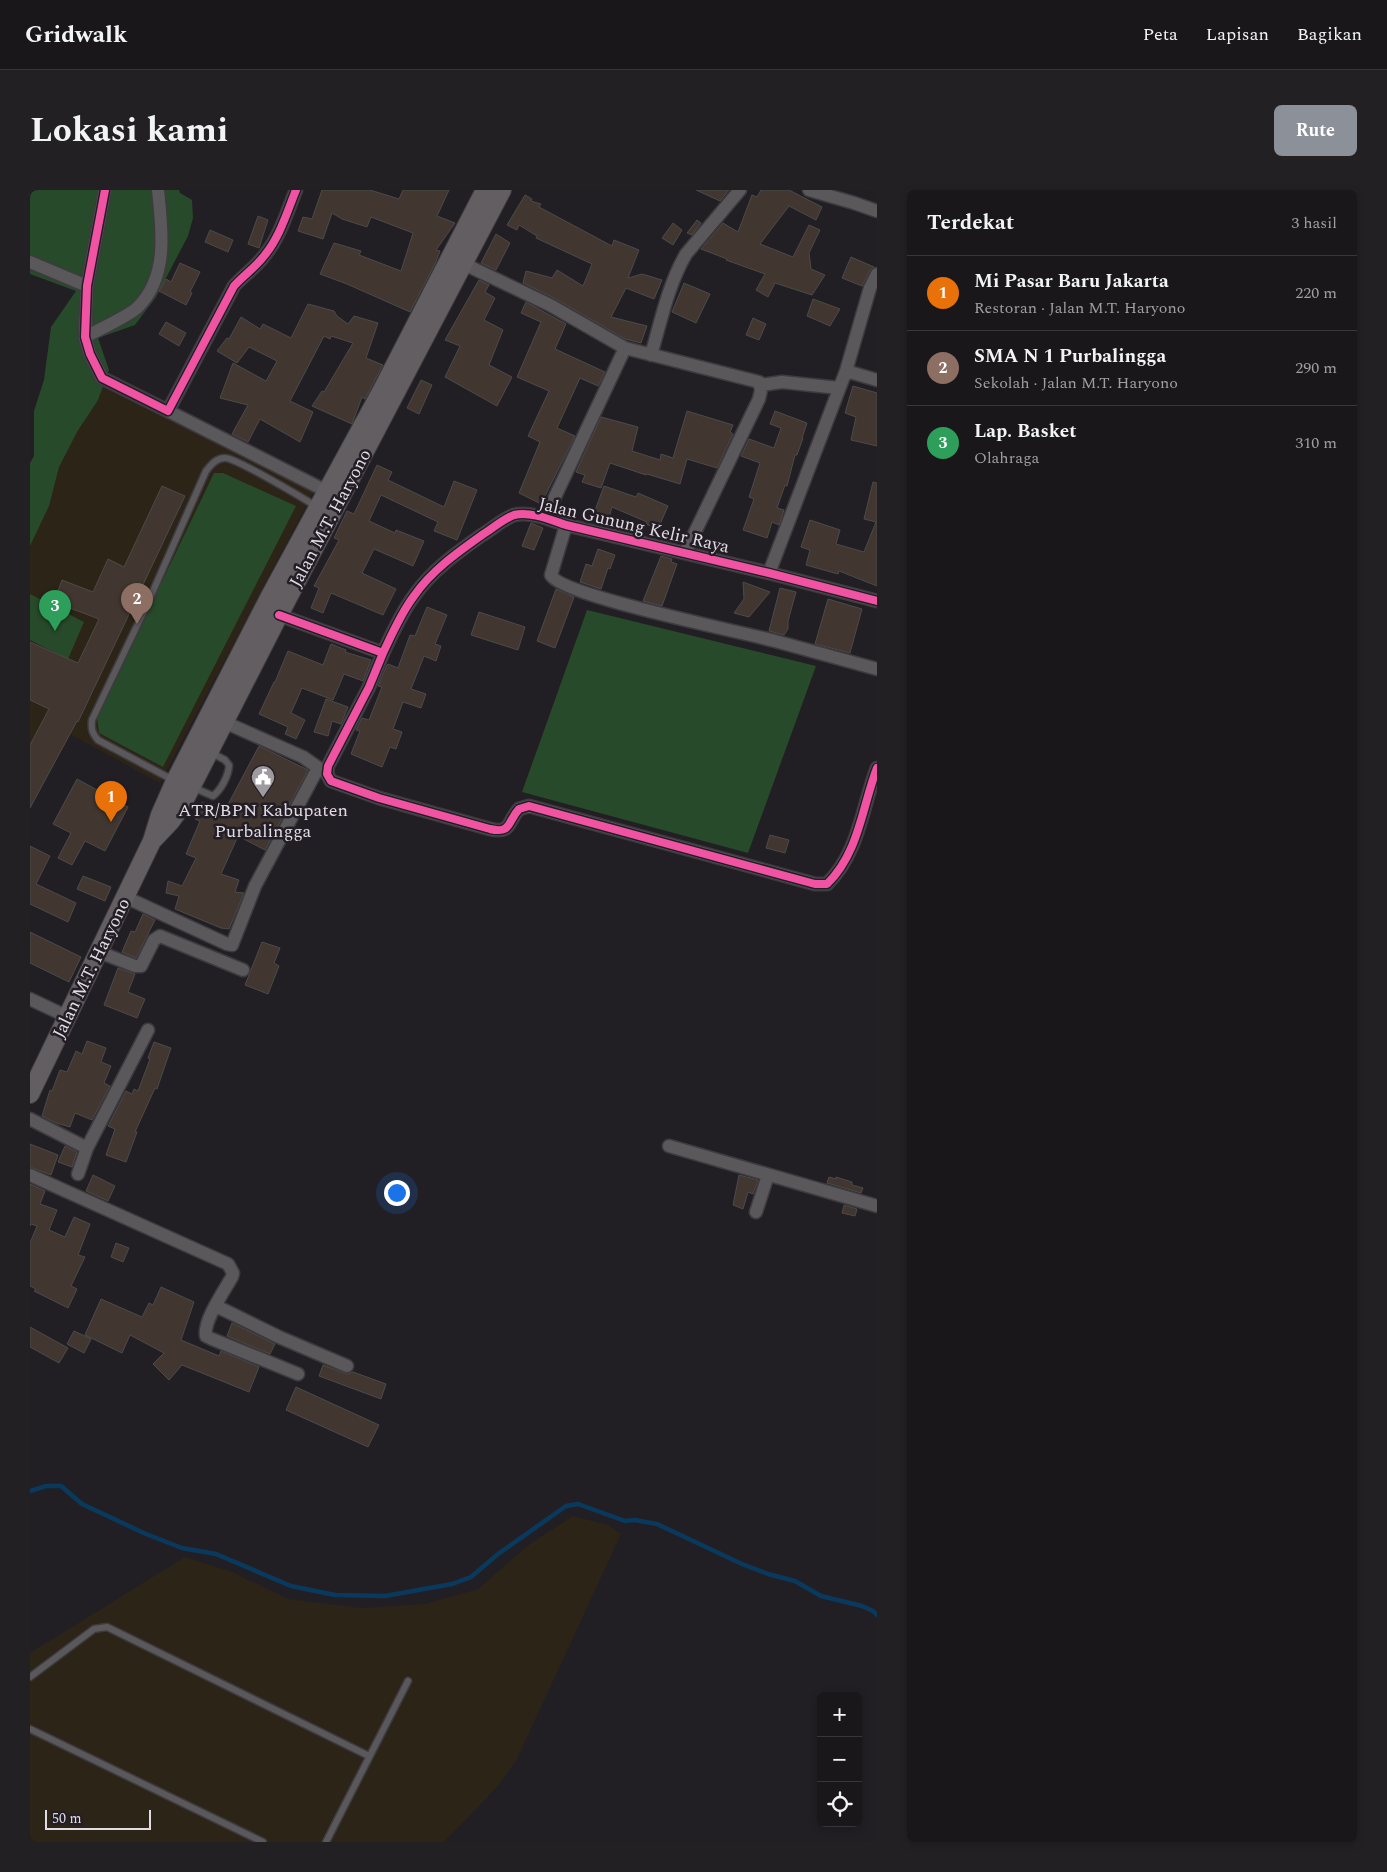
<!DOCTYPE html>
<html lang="id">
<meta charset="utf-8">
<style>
:root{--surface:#1a171b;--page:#232024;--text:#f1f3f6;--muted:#9f9fa3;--line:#38363a;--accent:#8c9099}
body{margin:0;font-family:Spectral,serif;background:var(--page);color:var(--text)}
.controls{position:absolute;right:15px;bottom:15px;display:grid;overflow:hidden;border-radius:8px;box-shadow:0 2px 8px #0003}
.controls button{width:45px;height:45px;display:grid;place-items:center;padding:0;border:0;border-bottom:1px solid var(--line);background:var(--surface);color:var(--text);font:25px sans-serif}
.scale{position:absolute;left:15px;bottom:12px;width:106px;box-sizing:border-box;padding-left:5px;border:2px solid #e1dce3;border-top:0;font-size:14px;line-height:18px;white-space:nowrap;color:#e1dce3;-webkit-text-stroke:4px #231d26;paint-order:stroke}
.you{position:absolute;left:366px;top:1002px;width:18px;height:18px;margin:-12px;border:4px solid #fff;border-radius:50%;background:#1a73e8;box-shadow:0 0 0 8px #1a73e833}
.badge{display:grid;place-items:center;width:32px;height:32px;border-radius:50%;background:var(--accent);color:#fff;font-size:16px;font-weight:700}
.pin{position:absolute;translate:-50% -41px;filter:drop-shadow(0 1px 2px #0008)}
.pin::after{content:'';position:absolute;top:26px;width:18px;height:15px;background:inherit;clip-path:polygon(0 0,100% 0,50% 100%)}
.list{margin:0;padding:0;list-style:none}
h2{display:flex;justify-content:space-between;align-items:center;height:65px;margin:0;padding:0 20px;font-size:21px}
h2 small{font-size:16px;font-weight:400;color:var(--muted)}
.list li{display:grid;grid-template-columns:32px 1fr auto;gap:15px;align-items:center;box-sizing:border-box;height:75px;padding:0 20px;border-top:1px solid var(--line)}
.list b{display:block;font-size:19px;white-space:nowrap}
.list p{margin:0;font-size:16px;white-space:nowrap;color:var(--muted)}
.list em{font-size:16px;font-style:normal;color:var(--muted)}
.icon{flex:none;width:28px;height:28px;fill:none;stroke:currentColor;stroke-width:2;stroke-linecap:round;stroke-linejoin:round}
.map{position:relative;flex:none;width:847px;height:1652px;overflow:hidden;border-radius:8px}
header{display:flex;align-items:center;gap:30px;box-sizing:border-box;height:70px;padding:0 25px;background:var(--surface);border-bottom:1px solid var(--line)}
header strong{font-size:24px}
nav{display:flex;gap:28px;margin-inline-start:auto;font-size:18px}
.intro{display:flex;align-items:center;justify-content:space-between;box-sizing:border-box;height:120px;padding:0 30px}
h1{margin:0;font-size:35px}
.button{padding:12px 22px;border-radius:8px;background:var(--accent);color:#fff;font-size:18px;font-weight:700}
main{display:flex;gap:30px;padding:0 30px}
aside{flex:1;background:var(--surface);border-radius:8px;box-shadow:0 2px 8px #0003}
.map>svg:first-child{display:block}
.education{fill:#2c2417}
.green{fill:#274a2a}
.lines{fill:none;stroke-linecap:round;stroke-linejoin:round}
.stream{stroke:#093a5e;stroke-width:4.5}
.building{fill:#413730;stroke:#4d4a4a}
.lane-casing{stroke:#3e3b40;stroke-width:9}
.street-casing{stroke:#3e3b40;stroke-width:15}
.secondary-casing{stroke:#3e3b40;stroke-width:20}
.lane{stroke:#5a585b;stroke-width:6}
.street{stroke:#5a585b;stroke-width:12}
.secondary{stroke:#635e62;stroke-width:18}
.cycleway-casing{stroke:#231d26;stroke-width:11}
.cycleway{stroke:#f153a3;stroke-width:8}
.labels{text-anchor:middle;stroke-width:5;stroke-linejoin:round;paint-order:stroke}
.street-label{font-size:18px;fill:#e1dce3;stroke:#231d26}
.poi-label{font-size:18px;fill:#e1dce3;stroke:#231d26}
</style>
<header>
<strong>Gridwalk</strong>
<nav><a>Peta</a><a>Lapisan</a><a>Bagikan</a></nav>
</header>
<div class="intro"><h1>Lokasi kami</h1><a class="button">Rute</a></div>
<main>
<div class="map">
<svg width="847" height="1652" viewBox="0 0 847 1652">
<rect width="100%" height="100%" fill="#221f24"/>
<path class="education" d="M63,191l222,108 -155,294 -90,-49 -40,73v-293z
M543,1326l35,9 13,9 -105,227 -19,26 -53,55h-414v-189l155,-96 47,15 56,27 73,9 64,-4 53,-15 52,-45z"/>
<path class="green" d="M0,0h149l1,3 12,7 1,18 -5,18 -32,61 -21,28 -37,13 11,32 -11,30 -21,32 -18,35 -10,39 -19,40v-83l4,-7v-45l10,-31 7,-53 25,-36 -46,-17z
M184,283h9l73,33 -133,261 -64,-34 -2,-16z
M0,404l54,28 -16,37 -38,-19z
M557,420l229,56 -68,187 -226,-61z"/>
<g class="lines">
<path class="stream" d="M0,1301l16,-5h15l21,18 64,30 36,14 34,6 75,32 44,9 50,1 67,-12 19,-7 27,-23 68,-48 12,-2 47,17 10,-1 22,4 85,40 26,10 27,7 26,15 41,10 11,5 4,4"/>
</g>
<path class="building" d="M292,0h48l29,9 4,-9h46l-12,26 18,7 -19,27 4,1 -5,13 -25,48 -63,-28 -27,-10 14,-31 27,8 -2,4 42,16 12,-38 -42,-16 -4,10 -25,-8 -10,-6 -9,26 -25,-8 5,-14 9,2z
M666,0h33l-9,11z
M731,0h28l33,17 -6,13 -27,-14 -29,38 33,13 16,-32 11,5 -11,23 2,16 14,6 -13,20 -37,-12 -7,14 -12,-7 9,-16 -39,-14 1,-1 -26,-10 22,-26 15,9 14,-37 5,2z
M495,5l7,4 -1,2 10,3 -2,3 73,39 2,-6 25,10 -11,28 14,-4 20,6 -8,19 -28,-11 -15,29 36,9 -6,17 -16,-4 -71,-41 -31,-15 3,-12 26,7 5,-8 26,16 9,-22 -56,-26 1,-2 -18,-11 -2,5 -10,-5z
M228,26l10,4 -9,28 -11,-4z
M667,30l4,3 -9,12 -5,-2z
M643,33l9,7 -9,15 -11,-7z
M180,40l23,10 -5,12 -23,-10z
M466,44l14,9 -14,27 -15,-7z
M821,67l23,10 -4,3 -8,16 -20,-8z
M150,73l20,9 -10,20 2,1 -6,12 -27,-14 7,-12 5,3z
M449,90l10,5 -4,7 10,6 -11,22 19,10 -14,35 23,12 -15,29 -52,-29 15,-31 -15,-6z
M654,93l26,11 -14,29 -24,-11z
M783,109l27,10 -10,17 -23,-10z
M496,112l40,22 -11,25 50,23 -7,14 -18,-8 -23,50 18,8 -34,68 -22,-11 21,-51 -12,-6 21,-45 -32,-14 24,-55 -20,-9z
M278,114l26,7 3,5 11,8 6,-8 24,7 -12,35 17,7 -18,34 -3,-2 -10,27 -40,-18 10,-15 2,1 29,-49 -22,-7 -1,3 -6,-3 -34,65 23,11 -13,30 -40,-23 -12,23 -16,-8 16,-29 -28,-7 13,-35 33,18 11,-20 -28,-14 -12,16 -20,-12 10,-13 2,1 12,-22 19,12 3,-5 28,14z
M723,128l13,6 -7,16 -13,-5z
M136,132l20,11 -7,13 -20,-12z
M391,190l11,5 -13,29 -12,-6z
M823,196l24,7v53l-26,-6 5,-23 -11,-4z
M657,221l46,14 -3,7 3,2 -16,34 -30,-9 -7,25 -33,-10 -1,1 -36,-12 -9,25 -19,-6 3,-7 -9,-3 25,-55 37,10 -6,24 28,9 1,-6 12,4z
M745,221l32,12 -5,15h1l-6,17h-2l-8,31 -2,-1 -8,23 7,2 -5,15 -7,-3 -5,16 -24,-8 11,-31 -5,-2 11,-34 -19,-7 8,-17 25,9 7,-20 -11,-4z
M347,275l15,7 -4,8 56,27 10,-26 23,9 -20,50 -23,-9 4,-9 -57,-27 -12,26 26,12 1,-3 28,11 -11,25 -39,-17 -12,24 34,16 -13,26 -52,-22 -8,20 -12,-5 8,-20 -5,-2 25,-46 -5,-2 13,-27 7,3z
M843,292l4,1v103l-38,-15 -1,3 -32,-9 4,-15 -9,-3 9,-27 30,10 -4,14 28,8 12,-30 -12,-3z
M132,296l23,10 -107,226 -1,-1 -47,87v-63l19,-36 -19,-9v-58l48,21 21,-44 -45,-17 8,-22 31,12 15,-33 16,8z
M574,296l32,11 2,-4 30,13 -10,23 -12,-5 1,-2 -35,-15 -3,11 -15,-5z
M501,333l12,5 -9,22 -12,-4z
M568,359l17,6 -5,14 -2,-1 -7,21 -21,-7 6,-18 6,2z
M631,366l11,3 -1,3 6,2 -15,42 -19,-5z
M713,392l27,10 -21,25 -15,-4 10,-14z
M750,398l16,4 -8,29v8l-4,6 -15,-4z
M526,399l18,8 -19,51 -18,-7z
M798,409l34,10 -12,44 -35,-9z
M397,417l20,8 -12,29 6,2 -5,15 -12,-5 -13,33 15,5 -5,14 -18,-6 -10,27 9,3 -6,17 -6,-2 -8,20 -31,-13 9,-23 -4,-1 6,-12 7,2 13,-33 -4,-1 9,-21 1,-1 10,4 12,-33 5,1z
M449,422l46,15 -7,23 -47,-15z
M301,454l15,6 -1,2 26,8 -8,21 -19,-7 -11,26 -31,-12 -11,25 14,7 -9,19 -11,-5 3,-7 -29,-13 15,-32h1l13,-31 35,14z
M296,509l22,8 -7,17 -9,-3 -4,15 -14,-4z
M229,556l49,24 -43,80 -27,-14 -17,38 18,6 -4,12 9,1 -15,36 -8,-1 -46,-19 4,-13 -13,-3 2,-12 14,5 14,-28 -10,-4 14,-33 -5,-2 7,-17 22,10z
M47,589l51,28 -23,44 -20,-10 -13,24 -14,-7 13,-25 -18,-9z
M740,645l19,5 -4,13 -19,-5z
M0,656l20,10 -14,28 40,19 -8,19 -38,-18z
M53,686l28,11 -6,14 -28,-12z
M113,724l12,6 -19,38 -14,-6 9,-21 4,1z
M0,742l51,25 -12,25 -39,-19z
M232,752l18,6 -6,15 5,3 -11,28 -23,-9z
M88,778l17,6 -7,18 17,7 -8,19 -33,-13z
M57,851l19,7 -5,14 10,4 -7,17 6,3 -18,34 -17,-7 -5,14 -14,-4 -14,-7 8,-26 2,1 8,-21 7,2 9,-21 6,3z
M124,852l17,6 -14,41 -2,-1 -20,44h2l-11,30 -20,-7 9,-26 -7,-3 18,-35 6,3 2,-5 4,2 12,-32 -2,-1z
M0,954l28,11 -7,20 -21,-8z
M35,956l12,6 -5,15 -14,-5z
M63,985l22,11 -7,15 -22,-10z
M709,985l19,5 -5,14 -5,-2 -5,17 -10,-4z
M799,987l7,2v-2l16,5v3l11,3 -2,5 -34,-10z
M0,994l15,7 -5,13 17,6 -8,20 16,7 9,-20 16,7 -12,31 7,2 -14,29 6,3 -9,19 -34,-17 2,-2 -6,-3v-43l7,-17 -6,-2 -1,2z
M814,1015l13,4 -2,7 -13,-3z
M86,1053l13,5 -6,14 -12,-5z
M131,1097l33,15 -13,38 38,16 2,-5 38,16 -10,25 -67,-27 -13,15 -16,-16 11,-11 -34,-18 -8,18 -37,-18 16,-36 41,18 7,-14 4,2z
M202,1133l43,21 -5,10 -43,-18z
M0,1137l38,21 -9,15 -29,-16z
M44,1141l17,8 -7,14 -17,-9z
M293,1175l21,8 4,1 5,-2 33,12 -5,15 -62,-23z
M266,1197l83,38 -11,22 -82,-37z"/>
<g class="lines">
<g class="lane-casing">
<path id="lane" d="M143,590l-75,-40c-6,-7 -7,-11 -6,-20l54,-113 60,-136c5,-6 10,-13 19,-13 11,0 78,40 92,49
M162,597l21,9c8,-6 16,-21 16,-31l-4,-5 -15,-8
M0,1487l64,-48 13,-2 262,129
M0,1539l233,113
M296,1652l82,-161"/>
</g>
<g class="street-casing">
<path id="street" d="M75,0l-18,96 -2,51 5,17 12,24 66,33 66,-125c10,-11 22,-19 30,-30 16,-19 23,-44 32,-66
M779,0l45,13 23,8
M0,72l57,24
M434,74l86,41 75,43 134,34 2,8 -2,9 -74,154
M55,147c13,-7 44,-21 53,-30 31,-31 24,-78 20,-117
M621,165c10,-34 17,-70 35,-101l54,-64
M816,181l31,9
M731,195l21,-3 57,6
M138,221l166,84
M515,328l80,-170
M536,335l-15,50c10,21 192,57 224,66 34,9 68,19 102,28
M739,383l77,-202 24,-83 7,-14
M249,425l104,38 -14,34 -41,79 -1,8 4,7 48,17 111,31c22,5 17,-7 29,-20l10,-3 286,78h12c32,-31 35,-77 50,-116
M353,463c9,-19 18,-40 31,-57 17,-25 44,-44 68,-61 10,-6 21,-16 32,-20 16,-4 37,5 52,10l203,48 108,28
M194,532l79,35 20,14
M95,707l102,47 5,1 23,-59 63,-118
M69,762l36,14h6l13,-26 6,-4 83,34
M0,809l38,18
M0,929l57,29 61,-118
M639,956l208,60
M48,984l9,-26
M0,985l198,89 5,9 -1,4c-8,14 -29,44 -26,59l6,3 86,35
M726,1022l12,-37
M186,1116l63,31 68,29"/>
</g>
<g class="secondary-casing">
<path id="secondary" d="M124,649l17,-18 10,-14 98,-192 223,-425
M0,904l122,-253 8,-26 15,-34 95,-185 113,-208 102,-198"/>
</g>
<use href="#lane" class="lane"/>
<use href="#street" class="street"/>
<use href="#secondary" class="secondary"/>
<g class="cycleway-casing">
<path id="cycleway" d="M75,0l-18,96 -2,51 5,17 12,24 66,33 66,-125c10,-11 22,-19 30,-30 16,-19 23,-44 32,-66
M249,425l104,38 -14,34 -41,79 -1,8 4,7 48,17 111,31c22,5 17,-7 29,-20l10,-3 286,78h12c32,-31 35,-77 50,-116
M353,463c9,-19 18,-40 31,-57 17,-25 44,-44 68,-61 10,-6 21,-16 32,-20 16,-4 37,5 52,10l203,48 108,28"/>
</g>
<use href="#cycleway" class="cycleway"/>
</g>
<defs>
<g id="civic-pin" transform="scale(1.25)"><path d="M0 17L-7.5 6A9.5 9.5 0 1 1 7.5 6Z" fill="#9e9aa0" stroke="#231d26"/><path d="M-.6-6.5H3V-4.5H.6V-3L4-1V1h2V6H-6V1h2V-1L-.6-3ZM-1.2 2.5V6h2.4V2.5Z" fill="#fff"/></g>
</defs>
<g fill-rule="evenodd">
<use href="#civic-pin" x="233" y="587"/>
</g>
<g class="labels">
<g class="street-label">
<text transform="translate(300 328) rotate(-62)" y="6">Jalan M.T. Haryono</text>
<text transform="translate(604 335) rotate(13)" y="6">Jalan Gunung Kelir Raya</text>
<text transform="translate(61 778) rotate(-64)" y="6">Jalan M.T. Haryono</text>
</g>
<g class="poi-label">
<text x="233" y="626">ATR/BPN Kabupaten<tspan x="233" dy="21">Purbalingga</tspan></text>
</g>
</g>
</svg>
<div class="controls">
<button>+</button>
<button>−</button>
<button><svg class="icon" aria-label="locate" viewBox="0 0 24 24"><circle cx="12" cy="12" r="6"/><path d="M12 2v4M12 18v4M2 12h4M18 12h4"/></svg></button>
</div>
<div class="scale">50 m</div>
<div class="you"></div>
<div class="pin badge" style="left:81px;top:632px;background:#e8710a">1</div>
<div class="pin badge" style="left:107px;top:434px;background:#8d6e63">2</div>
<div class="pin badge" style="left:25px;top:441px;background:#2e9e5b">3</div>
</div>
<aside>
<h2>Terdekat<small>3 hasil</small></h2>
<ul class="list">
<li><span class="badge" style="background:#e8710a">1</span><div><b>Mi Pasar Baru Jakarta</b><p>Restoran · Jalan M.T. Haryono</p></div><em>220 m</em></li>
<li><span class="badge" style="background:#8d6e63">2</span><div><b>SMA N 1 Purbalingga</b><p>Sekolah · Jalan M.T. Haryono</p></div><em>290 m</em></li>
<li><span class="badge" style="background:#2e9e5b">3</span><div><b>Lap. Basket</b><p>Olahraga</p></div><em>310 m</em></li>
</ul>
</aside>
</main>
